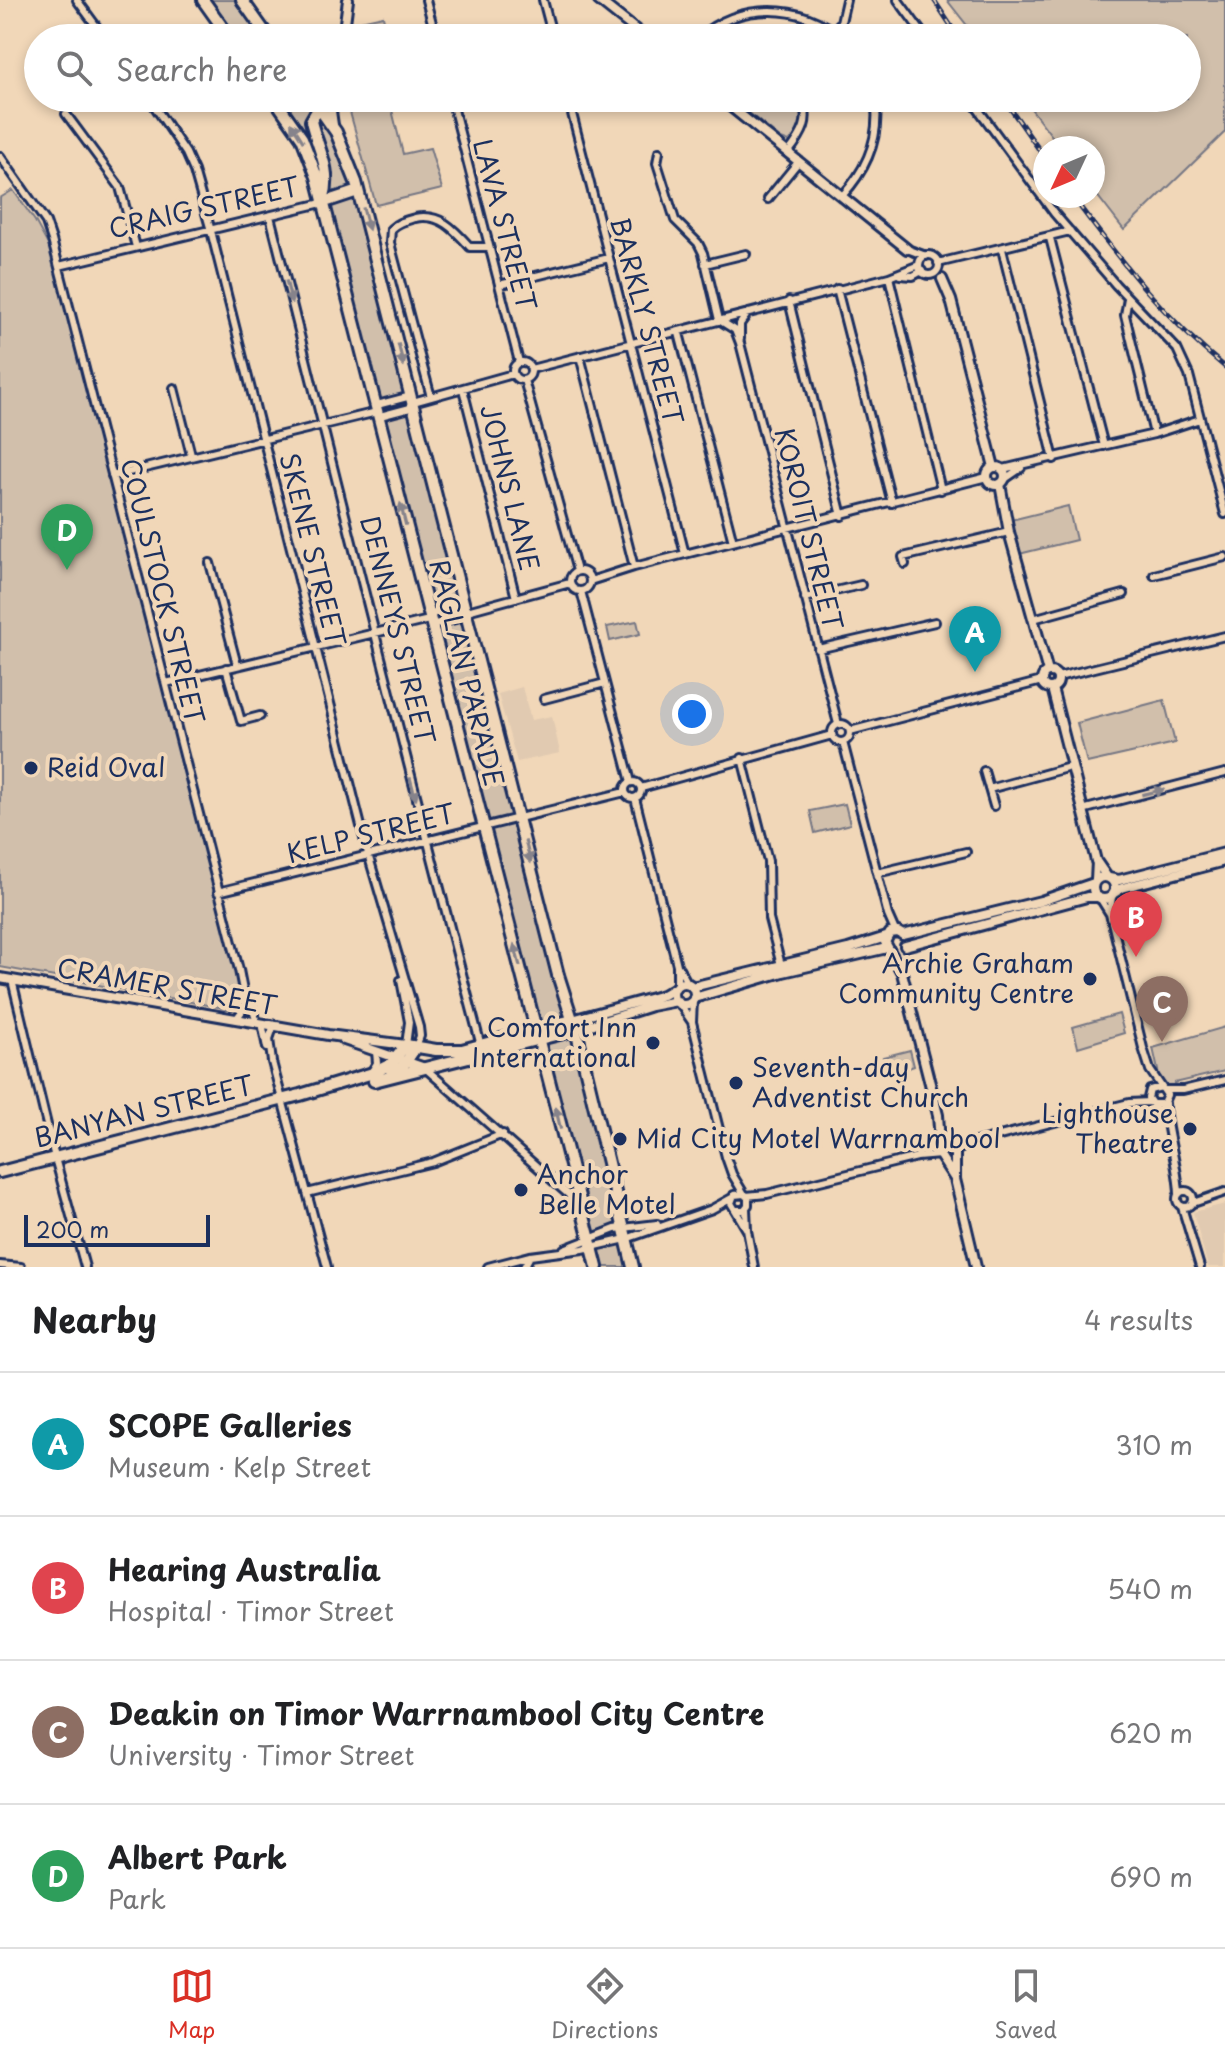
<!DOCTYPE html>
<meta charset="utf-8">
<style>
:root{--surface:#fff;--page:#f6f6f6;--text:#202124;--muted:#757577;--line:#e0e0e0;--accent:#d93025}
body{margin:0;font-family:"Playpen Sans",sans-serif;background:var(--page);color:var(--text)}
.compass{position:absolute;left:1033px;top:136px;width:72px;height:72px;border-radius:50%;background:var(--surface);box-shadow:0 4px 12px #0003;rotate:226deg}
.scale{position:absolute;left:24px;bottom:20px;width:186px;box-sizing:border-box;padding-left:8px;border:4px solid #1b2f5e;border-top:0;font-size:22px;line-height:28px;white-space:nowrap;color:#1b2f5e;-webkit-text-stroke:6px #f1d7b8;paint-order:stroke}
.you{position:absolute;left:692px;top:714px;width:28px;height:28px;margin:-20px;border:6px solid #fff;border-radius:50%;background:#1a73e8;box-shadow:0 0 0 12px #1a73e833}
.badge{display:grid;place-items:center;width:52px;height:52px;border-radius:50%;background:var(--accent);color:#fff;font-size:26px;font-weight:700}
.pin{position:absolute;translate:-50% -66px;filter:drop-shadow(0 2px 4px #0008)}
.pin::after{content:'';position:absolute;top:42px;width:28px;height:24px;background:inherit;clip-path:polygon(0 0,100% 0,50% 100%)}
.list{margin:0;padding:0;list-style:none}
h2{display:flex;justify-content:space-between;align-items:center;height:104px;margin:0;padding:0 32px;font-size:34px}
h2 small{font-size:26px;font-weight:400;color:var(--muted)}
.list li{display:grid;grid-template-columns:52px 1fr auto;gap:24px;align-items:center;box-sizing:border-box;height:144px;padding:0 32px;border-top:2px solid var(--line)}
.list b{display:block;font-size:30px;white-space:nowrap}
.list p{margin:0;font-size:26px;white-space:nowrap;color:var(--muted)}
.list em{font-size:26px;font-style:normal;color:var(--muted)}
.icon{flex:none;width:44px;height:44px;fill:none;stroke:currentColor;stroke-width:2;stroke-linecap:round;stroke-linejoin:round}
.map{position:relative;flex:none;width:1225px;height:1267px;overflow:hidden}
.search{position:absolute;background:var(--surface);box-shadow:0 4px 12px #0003;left:24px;right:24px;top:24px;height:88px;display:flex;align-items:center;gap:20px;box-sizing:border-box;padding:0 28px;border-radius:44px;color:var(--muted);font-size:30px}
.sheet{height:680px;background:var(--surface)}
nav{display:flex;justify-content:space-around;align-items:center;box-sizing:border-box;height:112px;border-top:2px solid var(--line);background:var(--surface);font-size:22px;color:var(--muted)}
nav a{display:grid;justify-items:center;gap:4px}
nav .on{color:var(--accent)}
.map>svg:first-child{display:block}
.built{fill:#e1cab1}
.green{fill:#d1bfab;stroke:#767784;stroke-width:2}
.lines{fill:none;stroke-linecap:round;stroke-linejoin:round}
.minor-casing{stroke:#1b2f5e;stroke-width:12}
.tertiary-casing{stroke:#1b2f5e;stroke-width:14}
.primary-casing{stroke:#1b2f5e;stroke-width:16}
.trunk-casing{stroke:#1b2f5e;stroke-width:16}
.minor{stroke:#f1d7b8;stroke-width:6}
.tertiary{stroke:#f1d7b8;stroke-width:8}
.primary{stroke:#f1d7b8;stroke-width:10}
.trunk{stroke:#f1d7b8;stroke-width:10}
.rail-casing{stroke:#1b2f5e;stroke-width:5}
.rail{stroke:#f1d7b8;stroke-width:2;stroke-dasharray:6;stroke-linecap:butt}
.oneway{fill:#86838b}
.poi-dot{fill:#1b2f5e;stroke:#f1d7b8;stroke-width:3}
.labels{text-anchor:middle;stroke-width:8;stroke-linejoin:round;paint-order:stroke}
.street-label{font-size:26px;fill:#1b2f5e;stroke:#f1d7b8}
.poi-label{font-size:26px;fill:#1b2f5e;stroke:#f1d7b8;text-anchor:start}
</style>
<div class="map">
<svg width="1225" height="1267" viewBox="0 0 1225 1267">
<rect width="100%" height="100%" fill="#f1d7b8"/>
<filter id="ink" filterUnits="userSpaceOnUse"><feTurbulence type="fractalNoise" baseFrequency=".0125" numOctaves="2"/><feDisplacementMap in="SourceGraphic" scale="16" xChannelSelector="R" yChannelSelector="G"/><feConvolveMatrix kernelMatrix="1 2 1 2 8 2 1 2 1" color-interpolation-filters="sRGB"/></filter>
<g filter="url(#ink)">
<path class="built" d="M522,687l9,33 21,-4 8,37 -43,9 -19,-68z
M1225,1204v63h-17l-15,-55z"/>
<path class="green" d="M203,0h39l27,38h-39z
M947,0h278v132l-101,98 -31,-40v-42h-32l-38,-50h164v-60h-210z
M383,16l5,22h-34l2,-16z
M274,98h38l31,48 290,1121h-36l-287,-1111z
M346,98h43l14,56 27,-6 12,41 -66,16z
M742,98h53c9,14 8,26 0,41l-6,3 -8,-3 -39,-32z
M13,190l22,31 18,33 182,715 5,31 -6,10 -234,-43v-769z
M1068,506l8,34 -61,15 -8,-34z
M637,621l3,13 -30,7 -3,-14z
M1164,700l11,43 -88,20 -10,-40z
M845,804l5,20 -35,9 -5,-22z
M1119,1014l5,19 -46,14 -5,-20z
M1225,1027v44l-51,12 1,4 -10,1 -8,-12 2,-1 -6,-27z
M910,1050l4,16 -26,9 -5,-18z"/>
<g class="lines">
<g class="minor-casing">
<path id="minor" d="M77,0l28,38
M426,0l10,38
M543,0l10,38
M898,0l28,38
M834,31l7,-9 5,-22
M698,38c42,-36 102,-36 144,0
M1014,38h24
M149,98l37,55 8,18 17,60 157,623 51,173 1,9 -4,11
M451,98l68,264
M568,98l117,456
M970,98l84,115 62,72 61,64 12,26 36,139
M729,105l5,-7
M66,114l54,73 16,60
M659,152l-2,11 18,57 23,23 5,10 16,67 16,10 5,13 98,381
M788,153c14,-18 24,-33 13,-55
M0,156l46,66 6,18 187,730 7,36 -10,13
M842,196c26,-28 39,-60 33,-98
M768,199l31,-38
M270,216c70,277 138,554 211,830
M1050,238l54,208
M907,249l19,7
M1002,249l52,210
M919 265a10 10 0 1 1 20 0a10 10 0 1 1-20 0Z
M938,263l132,-32
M705,264l41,-10
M59,266l263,-63
M900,275l13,1 9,-5
M889,277l52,213
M499,285l110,-27
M837,289l55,214
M1128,298l-3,17 29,119
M789,301l53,215
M679,333l54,209
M740,339v-15l8,-11
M580,356l54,211
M513 371a9 9 0 1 1 18 0a9 9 0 1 1-18 0Z
M531,369l358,-92 30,-12
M524,380l53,191
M174,388l17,67
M463,389l53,209
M431,397l-41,-154 1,-14c7,-7 14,-8 24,-11 25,-5 39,11 55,29h18
M413,402l100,-28
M377,405l34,-9
M380,416l34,-9
M1003,469l151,-35 46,-15
M112,476l265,-64
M1005,479l16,-11
M210,563l27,102
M905,564l-2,-7 106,-25
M570 581a10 10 0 1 1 20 0a10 10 0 1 1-20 0Z
M1154,575l71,-18
M590,581l44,-14 353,-90
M581,591l50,191
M805,598l56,-13
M467,611l103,-28
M428,615l37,-10
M1033,619l91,-25
M431,625l37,-9
M818,649l117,-27
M226,668l15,53 19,-5
M1058,677l167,-41
M166,683l263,-63
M544,699l61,-16
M832 733a9 9 0 1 1 18 0a9 9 0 1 1-18 0Z
M850,731l192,-50
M843,742l45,173 7,16
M742,758l26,103 1,58 13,50
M984,771l10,35
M625 790a8 8 0 1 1 16 0a8 8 0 1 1-16 0Z
M641,788l191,-53
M989,789l81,-22
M635,798l42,167v21
M1082,810l143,-37
M877,873l89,-21
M1095,881l1,-20
M218,892l407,-100
M1100,898l10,16 33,134 7,22 17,25 -4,9h-9
M1110,914l2,-18
M679,968l9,16
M12,980l43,178 30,109
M401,980l8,42 -3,23
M248,996l9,26
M679,1003l13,19 34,135 6,17 12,20
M692,1022l1,-22
M262,1023l5,25
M274,1025l-5,14 3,23 55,205
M425,1068l152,134
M372,1071l5,-8 -1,-12
M1161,1087l-11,3 -2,8 16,23
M1165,1090h18l42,-10
M1165,1103c1,31 13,60 14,91
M955,1151l17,-8 157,-40 21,-1
M1177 1199a8 8 0 1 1 16 0a8 8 0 1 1-16 0Z
M307,1193l126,-31 70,-28
M746,1196l21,-2 150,-37 23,-2
M1193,1203l32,-11
M1182,1207l18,60
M746,1208l1,22 7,37
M736,1210h8l4,-5v-8l-4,-3 -10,1 -3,8 16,27
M564,1249l51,-20 42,-5
M0,1265l21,2
M488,1267l42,-11 53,-7 43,-10 86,-30 20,-11
M524,1267l6,-11"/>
</g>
<g class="tertiary-casing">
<path id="tertiary" d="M598,0l48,38
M343,38l5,-38
M720,98l187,151
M333,125l-2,-14 2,-13
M942,279l9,21 43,167
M987 476a9 9 0 1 1 18 0a9 9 0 1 1-18 0Z
M1000,484l9,48 39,140
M1042 680a8 8 0 1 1 16 0a8 8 0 1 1-16 0Z
M1052,688l44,173 11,16
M1093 888a11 11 0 1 1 22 0a11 11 0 1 1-22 0Z
M1109,878l10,2 106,-27
M1114,893l8,-5 103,-27
M903,935l-5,-3 -8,1 -5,9 17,31 36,142 2,27
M903,935l138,-34 53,-18
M905,946l182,-49h11
M0,978l328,57 78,10
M673 994a11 11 0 1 1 22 0a11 11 0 1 1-22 0Z
M692,987l156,-38 38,-12
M694,998l89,-26 104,-24
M572,1020l91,-25 12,-7
M575,1030l76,-24 26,-5
M344,1040l81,28
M955,1179l-18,-28 1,-7 6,-4 7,1 4,7v31l21,88"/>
</g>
<g class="primary-casing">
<path id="primary" d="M391,1074l12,-8 13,-19
M374,1081l201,-51
M0,1172l300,-77 73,-22 18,-9 15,-19 30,5h26l110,-30"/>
</g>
<g class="trunk-casing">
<path id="trunk" d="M203,0l27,38
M242,0l27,38
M274,98l28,40 15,39 280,1090
M312,98l24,34 20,50 202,793 20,63 55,229
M319,107l-8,14c6,26 21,48 13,76
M322,203l36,-12"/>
</g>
<use href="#minor" class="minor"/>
<use href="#tertiary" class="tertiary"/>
<use href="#primary" class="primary"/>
<use href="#trunk" class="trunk"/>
<g class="rail-casing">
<path id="rail" d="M934,0l25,38
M1003,98l42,60
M1072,196c46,62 92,122 153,171"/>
</g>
<use href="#rail" class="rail"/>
</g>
<defs><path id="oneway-solid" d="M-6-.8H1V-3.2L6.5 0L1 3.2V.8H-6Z" transform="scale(2)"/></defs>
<g class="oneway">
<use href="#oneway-solid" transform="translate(297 132) rotate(-122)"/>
<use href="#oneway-solid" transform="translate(366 219) rotate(75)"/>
<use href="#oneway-solid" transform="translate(289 292) rotate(76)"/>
<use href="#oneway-solid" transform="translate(401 355) rotate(76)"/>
<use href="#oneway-solid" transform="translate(403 514) rotate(-104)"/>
<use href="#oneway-solid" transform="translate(413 789) rotate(75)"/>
<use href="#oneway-solid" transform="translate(1153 792) rotate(-14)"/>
<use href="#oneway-solid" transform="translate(528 852) rotate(76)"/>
<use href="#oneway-solid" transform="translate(517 955) rotate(-105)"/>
<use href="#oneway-solid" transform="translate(558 1118) rotate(-103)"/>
</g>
</g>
<g class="poi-dot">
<circle cx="31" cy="768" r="8"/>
<circle cx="1090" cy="979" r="8"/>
<circle cx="653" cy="1043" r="8"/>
<circle cx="736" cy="1083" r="8"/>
<circle cx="1190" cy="1129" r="8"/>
<circle cx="620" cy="1139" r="8"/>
<circle cx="521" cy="1190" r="8"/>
</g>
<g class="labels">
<g class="street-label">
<text transform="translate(204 208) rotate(-13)" y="9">CRAIG STREET</text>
<text transform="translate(504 225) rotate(75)" y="9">LAVA STREET</text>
<text transform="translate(646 321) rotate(75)" y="9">BARKLY STREET</text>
<text transform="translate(509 488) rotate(76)" y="9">JOHNS LANE</text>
<text transform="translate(808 529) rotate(76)" y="9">KOROIT STREET</text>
<text transform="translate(312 550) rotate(76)" y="9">SKENE STREET</text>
<text transform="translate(162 591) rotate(76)" y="9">COULSTOCK STREET</text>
<text transform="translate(397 630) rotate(76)" y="9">DENNEYS STREET</text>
<text transform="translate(466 673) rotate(76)" y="9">RAGLAN PARADE</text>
<text transform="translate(371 834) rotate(-14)" y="9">KELP STREET</text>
<text transform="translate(167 987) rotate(10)" y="9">CRAMER STREET</text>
<text transform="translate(144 1112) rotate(-14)" y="9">BANYAN STREET</text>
</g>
<g class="poi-label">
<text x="47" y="777">Reid Oval</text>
<text x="1074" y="973" text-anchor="end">Archie Graham<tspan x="1074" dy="30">Community Centre</tspan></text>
<text x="637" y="1037" text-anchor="end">Comfort Inn<tspan x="637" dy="30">International</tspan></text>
<text x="752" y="1077">Seventh-day<tspan x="752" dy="30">Adventist Church</tspan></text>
<text x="1174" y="1123" text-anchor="end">Lighthouse<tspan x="1174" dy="30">Theatre</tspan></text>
<text x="636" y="1148">Mid City Motel Warrnambool</text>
<text x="537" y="1184">Anchor<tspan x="537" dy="30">Belle Motel</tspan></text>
</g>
</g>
</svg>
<svg class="compass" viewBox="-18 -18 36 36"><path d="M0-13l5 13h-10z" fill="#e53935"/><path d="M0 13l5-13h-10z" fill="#757577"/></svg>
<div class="scale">200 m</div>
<div class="you"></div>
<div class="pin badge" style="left:975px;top:672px;background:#0f9aa8">A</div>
<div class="pin badge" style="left:1136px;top:957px;background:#e0444e">B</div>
<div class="pin badge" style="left:1162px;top:1042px;background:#8d6e63">C</div>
<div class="pin badge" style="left:67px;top:570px;background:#2e9e5b">D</div>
<div class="search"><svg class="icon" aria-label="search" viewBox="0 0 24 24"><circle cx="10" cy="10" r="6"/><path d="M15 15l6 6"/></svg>Search here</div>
</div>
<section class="sheet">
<h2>Nearby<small>4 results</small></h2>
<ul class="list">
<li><span class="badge" style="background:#0f9aa8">A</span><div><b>SCOPE Galleries</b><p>Museum · Kelp Street</p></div><em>310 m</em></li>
<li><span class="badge" style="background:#e0444e">B</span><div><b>Hearing Australia</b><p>Hospital · Timor Street</p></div><em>540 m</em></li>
<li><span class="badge" style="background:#8d6e63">C</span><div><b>Deakin on Timor Warrnambool City Centre</b><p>University · Timor Street</p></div><em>620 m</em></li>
<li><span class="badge" style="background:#2e9e5b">D</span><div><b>Albert Park</b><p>Park</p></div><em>690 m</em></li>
</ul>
</section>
<nav>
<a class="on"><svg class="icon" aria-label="map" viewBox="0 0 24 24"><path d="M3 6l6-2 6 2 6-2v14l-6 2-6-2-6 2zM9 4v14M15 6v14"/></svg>Map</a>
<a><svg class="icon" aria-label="directions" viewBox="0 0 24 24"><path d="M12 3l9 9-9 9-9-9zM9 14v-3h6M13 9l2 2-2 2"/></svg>Directions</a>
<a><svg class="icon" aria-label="saved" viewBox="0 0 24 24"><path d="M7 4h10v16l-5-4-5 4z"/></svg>Saved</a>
</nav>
